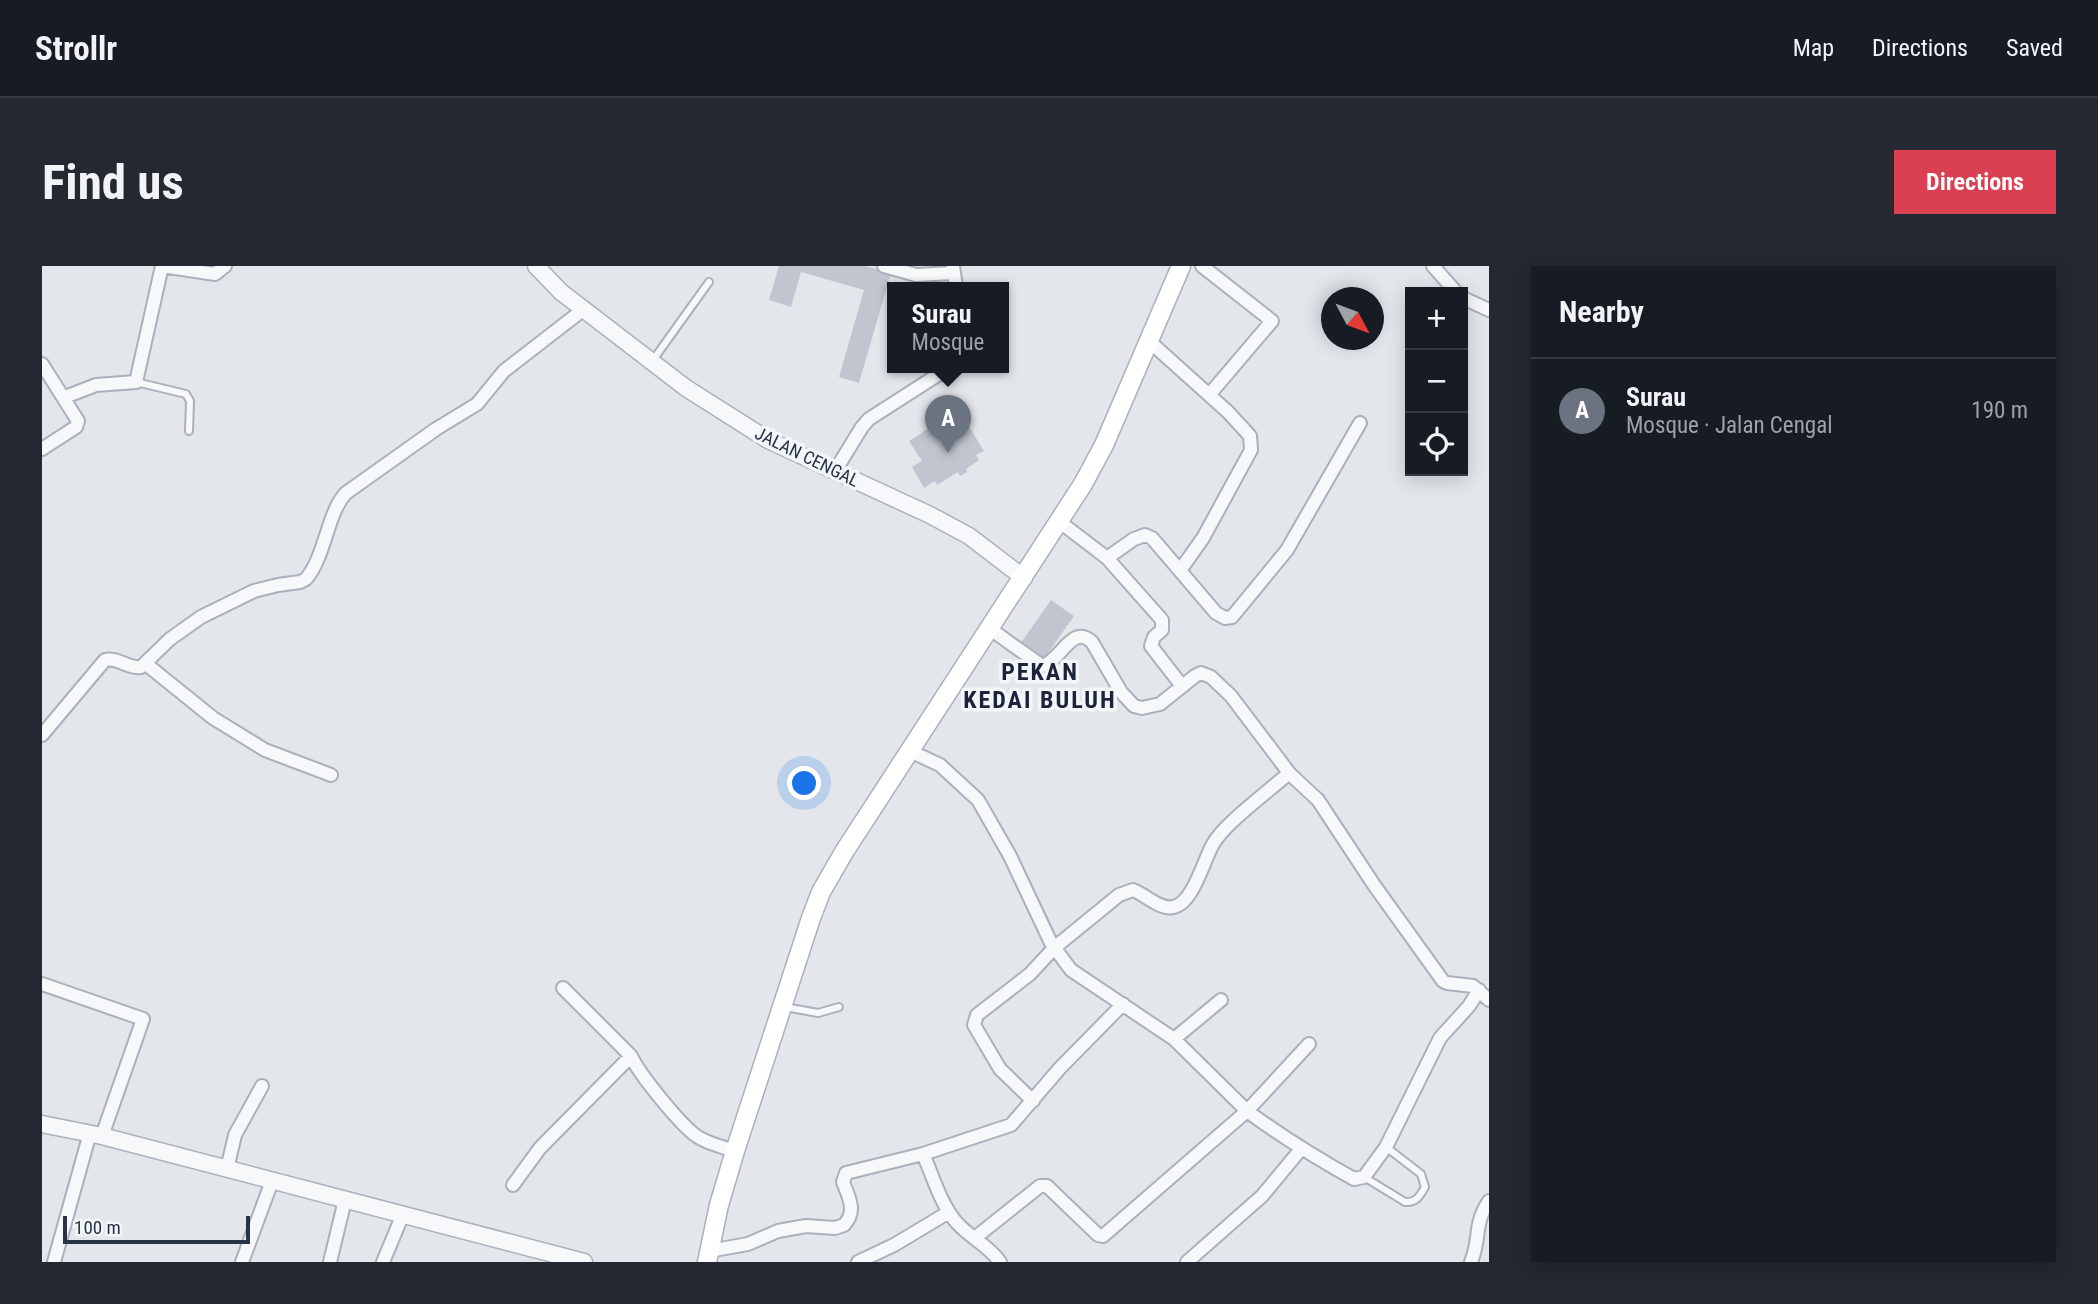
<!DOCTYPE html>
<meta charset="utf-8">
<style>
:root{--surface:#171b24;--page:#242831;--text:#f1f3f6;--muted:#9ea1a6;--line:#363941;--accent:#db3f52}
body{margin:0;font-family:"Roboto Condensed",sans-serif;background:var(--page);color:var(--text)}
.controls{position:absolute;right:21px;top:21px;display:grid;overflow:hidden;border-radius:0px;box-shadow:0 4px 18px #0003}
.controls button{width:63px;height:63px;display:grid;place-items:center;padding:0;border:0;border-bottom:2px solid var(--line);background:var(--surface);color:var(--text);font:35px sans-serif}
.compass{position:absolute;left:1279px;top:21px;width:63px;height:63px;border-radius:50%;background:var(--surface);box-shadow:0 4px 18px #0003;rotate:131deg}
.scale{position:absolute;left:21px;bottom:18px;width:187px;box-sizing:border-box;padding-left:7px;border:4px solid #293347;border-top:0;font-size:19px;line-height:24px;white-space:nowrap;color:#293347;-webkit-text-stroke:5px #f3f6f9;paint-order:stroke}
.you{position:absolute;left:763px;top:518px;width:24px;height:24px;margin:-18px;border:5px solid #fff;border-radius:50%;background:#1a73e8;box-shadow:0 0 0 10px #1a73e833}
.badge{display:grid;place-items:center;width:46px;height:46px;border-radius:50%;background:var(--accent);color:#fff;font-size:23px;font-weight:700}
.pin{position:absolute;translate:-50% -58px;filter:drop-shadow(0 2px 4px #0008)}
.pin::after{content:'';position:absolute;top:37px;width:24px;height:21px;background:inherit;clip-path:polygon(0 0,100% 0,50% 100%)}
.popup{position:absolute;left:845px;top:16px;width:122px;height:91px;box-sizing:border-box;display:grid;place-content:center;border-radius:0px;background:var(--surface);filter:drop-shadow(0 2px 5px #0005);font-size:23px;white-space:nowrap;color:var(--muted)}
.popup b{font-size:26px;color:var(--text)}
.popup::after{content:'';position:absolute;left:50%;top:100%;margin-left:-14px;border:14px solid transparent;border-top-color:var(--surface)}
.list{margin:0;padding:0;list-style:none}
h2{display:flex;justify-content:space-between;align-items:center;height:91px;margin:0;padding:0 28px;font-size:30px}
h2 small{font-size:23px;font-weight:400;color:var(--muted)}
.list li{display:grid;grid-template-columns:46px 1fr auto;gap:21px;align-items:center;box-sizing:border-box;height:105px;padding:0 28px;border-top:2px solid var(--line)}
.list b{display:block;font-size:26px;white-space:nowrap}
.list p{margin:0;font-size:23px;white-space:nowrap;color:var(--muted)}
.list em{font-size:23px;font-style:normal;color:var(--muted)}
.icon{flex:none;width:38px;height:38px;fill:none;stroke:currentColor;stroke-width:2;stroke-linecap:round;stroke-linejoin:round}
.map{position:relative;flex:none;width:1447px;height:996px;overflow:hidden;border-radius:0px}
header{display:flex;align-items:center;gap:42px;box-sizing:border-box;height:98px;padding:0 35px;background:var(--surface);border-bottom:2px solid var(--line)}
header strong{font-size:33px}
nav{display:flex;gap:38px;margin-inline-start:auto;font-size:24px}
.intro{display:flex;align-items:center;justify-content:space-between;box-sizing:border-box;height:168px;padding:0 42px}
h1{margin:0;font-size:49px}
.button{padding:18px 32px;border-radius:0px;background:var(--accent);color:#fff;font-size:24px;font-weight:700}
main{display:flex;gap:42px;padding:0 42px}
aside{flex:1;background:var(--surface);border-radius:0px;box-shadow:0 4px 18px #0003}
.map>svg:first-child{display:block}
.building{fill:#c0c5d0}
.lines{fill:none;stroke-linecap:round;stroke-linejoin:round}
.service-casing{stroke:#abb1ba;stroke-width:10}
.minor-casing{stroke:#abb1ba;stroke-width:16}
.tertiary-casing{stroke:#abb1ba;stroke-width:19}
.secondary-casing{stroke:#abb1ba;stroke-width:21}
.service{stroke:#f7f8fa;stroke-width:6}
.minor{stroke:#f7f8fa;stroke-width:12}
.tertiary{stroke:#f7f8fa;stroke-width:16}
.secondary{stroke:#fff;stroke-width:18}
.labels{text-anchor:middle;stroke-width:7;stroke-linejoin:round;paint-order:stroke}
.street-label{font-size:18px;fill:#293347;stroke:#f3f6f9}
.district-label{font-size:24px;font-weight:bold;letter-spacing:2px;fill:#1b2438;stroke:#f3f6f9}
</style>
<header>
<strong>Strollr</strong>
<nav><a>Map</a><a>Directions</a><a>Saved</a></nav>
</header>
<div class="intro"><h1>Find us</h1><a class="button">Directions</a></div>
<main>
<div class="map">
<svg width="1447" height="996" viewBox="0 0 1447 996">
<rect width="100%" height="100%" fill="#e3e7ec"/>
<path class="building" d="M737,0h86l26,7 -32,110 -20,-6 25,-87 -63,-18 -10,35 -22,-7z
M923,154l19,31 -8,4 3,5 -13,9 1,3 -7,4 -2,-4 -21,13 -2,-4 -11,7 -12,-21 10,-6 -13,-20 31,-20 6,10z
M1009,334l23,16 -31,44 -23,-16z"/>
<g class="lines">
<g class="service-casing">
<path id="service" d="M611,94l56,-78
M94,116l50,12 4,7 -1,30
M743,741l33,6 21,-6
M1322,911l41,25c11,1 15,-6 20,-15l-4,-13 -35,-27"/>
</g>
<g class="minor-casing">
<path id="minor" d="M842,0l32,9 37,-2
M911,0l3,21
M1160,0l70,55 -63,74
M1391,0l23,26
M1421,32l26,12
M1107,75l79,71 22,24 1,14 -48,88 -22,31
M0,98l36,57 -2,6 -34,22
M23,131l31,-12 40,-3 26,-116 53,8 10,-8
M793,205l27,-44 7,-8 81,-52
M1018,256l47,36 55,62v10l-8,7 -3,9 31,40
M1065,292l27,-19 11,-4 7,3 64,75 9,5 7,-1 55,-67 73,-127
M947,362l53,38c19,-5 30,-43 50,-24l29,50 13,14 8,2 18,-4 35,-28 6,-3 10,4 20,19 59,78 28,26 56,85 69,96 4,2 26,3 16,14
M104,398l67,54 52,32 66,25
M0,469l63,-75c13,-3 23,9 36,7l29,-28 31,-22 53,-26 24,-6 22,-3 6,-3c20,-24 21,-66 40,-86l90,-64 41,-25 27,-33 80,-62
M868,485l30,14 38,35 32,56 41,87 20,27 103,69 73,72c34,25 69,47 107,68l10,-2 22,-30 54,-109 29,-32 10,-16
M0,718l101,35 -41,117
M521,722l68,68c8,18 51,71 67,81 11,7 25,10 37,14
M1132,773l47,-39
M991,835l-33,-32 -26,-44 3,-10 53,-41 24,-26 65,-53 14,-5c13,5 27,20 40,17 20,-3 31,-48 40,-63 12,-21 56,-53 76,-71
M881,888c10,22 18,52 35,70 13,14 31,22 42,38
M185,903l8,-34 27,-49
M471,919l27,-37 91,-92
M934,971l64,-51h7l51,49 5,1 144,-125 62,-67
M667,985l39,-7 30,-13 28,-5 29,2 9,-3c13,-14 5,-27 -1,-43l3,-9 77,-19 88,-29 49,-57 63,-64
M12,996l36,-129
M200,996l30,-81
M288,996l15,-62
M341,996l20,-48
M816,996l36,-17 55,-33
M1145,996l75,-66 39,-47
M1429,996c10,-24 2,-37 18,-61"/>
</g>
<g class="tertiary-casing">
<path id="tertiary" d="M494,0l25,26 125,96 82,52 162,75 39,21 55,42
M0,858l60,12 482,126"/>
</g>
<g class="secondary-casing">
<path id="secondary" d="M665,996l12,-57 16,-54 76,-233 10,-26 23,-40 239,-368 21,-39 77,-179"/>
</g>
<use href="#service" class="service"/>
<use href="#minor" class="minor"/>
<use href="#tertiary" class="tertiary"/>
<use href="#secondary" class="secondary"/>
</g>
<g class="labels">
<g class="street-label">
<text transform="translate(765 191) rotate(26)" y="6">JALAN CENGAL</text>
</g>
<g class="district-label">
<text x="998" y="414">PEKAN<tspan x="998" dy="28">KEDAI BULUH</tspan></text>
</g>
</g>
</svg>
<div class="controls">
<button>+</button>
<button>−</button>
<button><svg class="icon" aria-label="locate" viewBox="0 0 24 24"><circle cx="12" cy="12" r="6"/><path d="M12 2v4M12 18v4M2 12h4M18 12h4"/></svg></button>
</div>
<svg class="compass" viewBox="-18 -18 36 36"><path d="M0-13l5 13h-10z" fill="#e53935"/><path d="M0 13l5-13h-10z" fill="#9ea1a6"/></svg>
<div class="scale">100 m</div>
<div class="you"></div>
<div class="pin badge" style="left:906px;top:187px;background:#6b7280">A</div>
<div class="popup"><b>Surau</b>Mosque</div>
</div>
<aside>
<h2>Nearby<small></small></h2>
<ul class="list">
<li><span class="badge" style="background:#6b7280">A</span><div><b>Surau</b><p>Mosque · Jalan Cengal</p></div><em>190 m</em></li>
</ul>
</aside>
</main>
